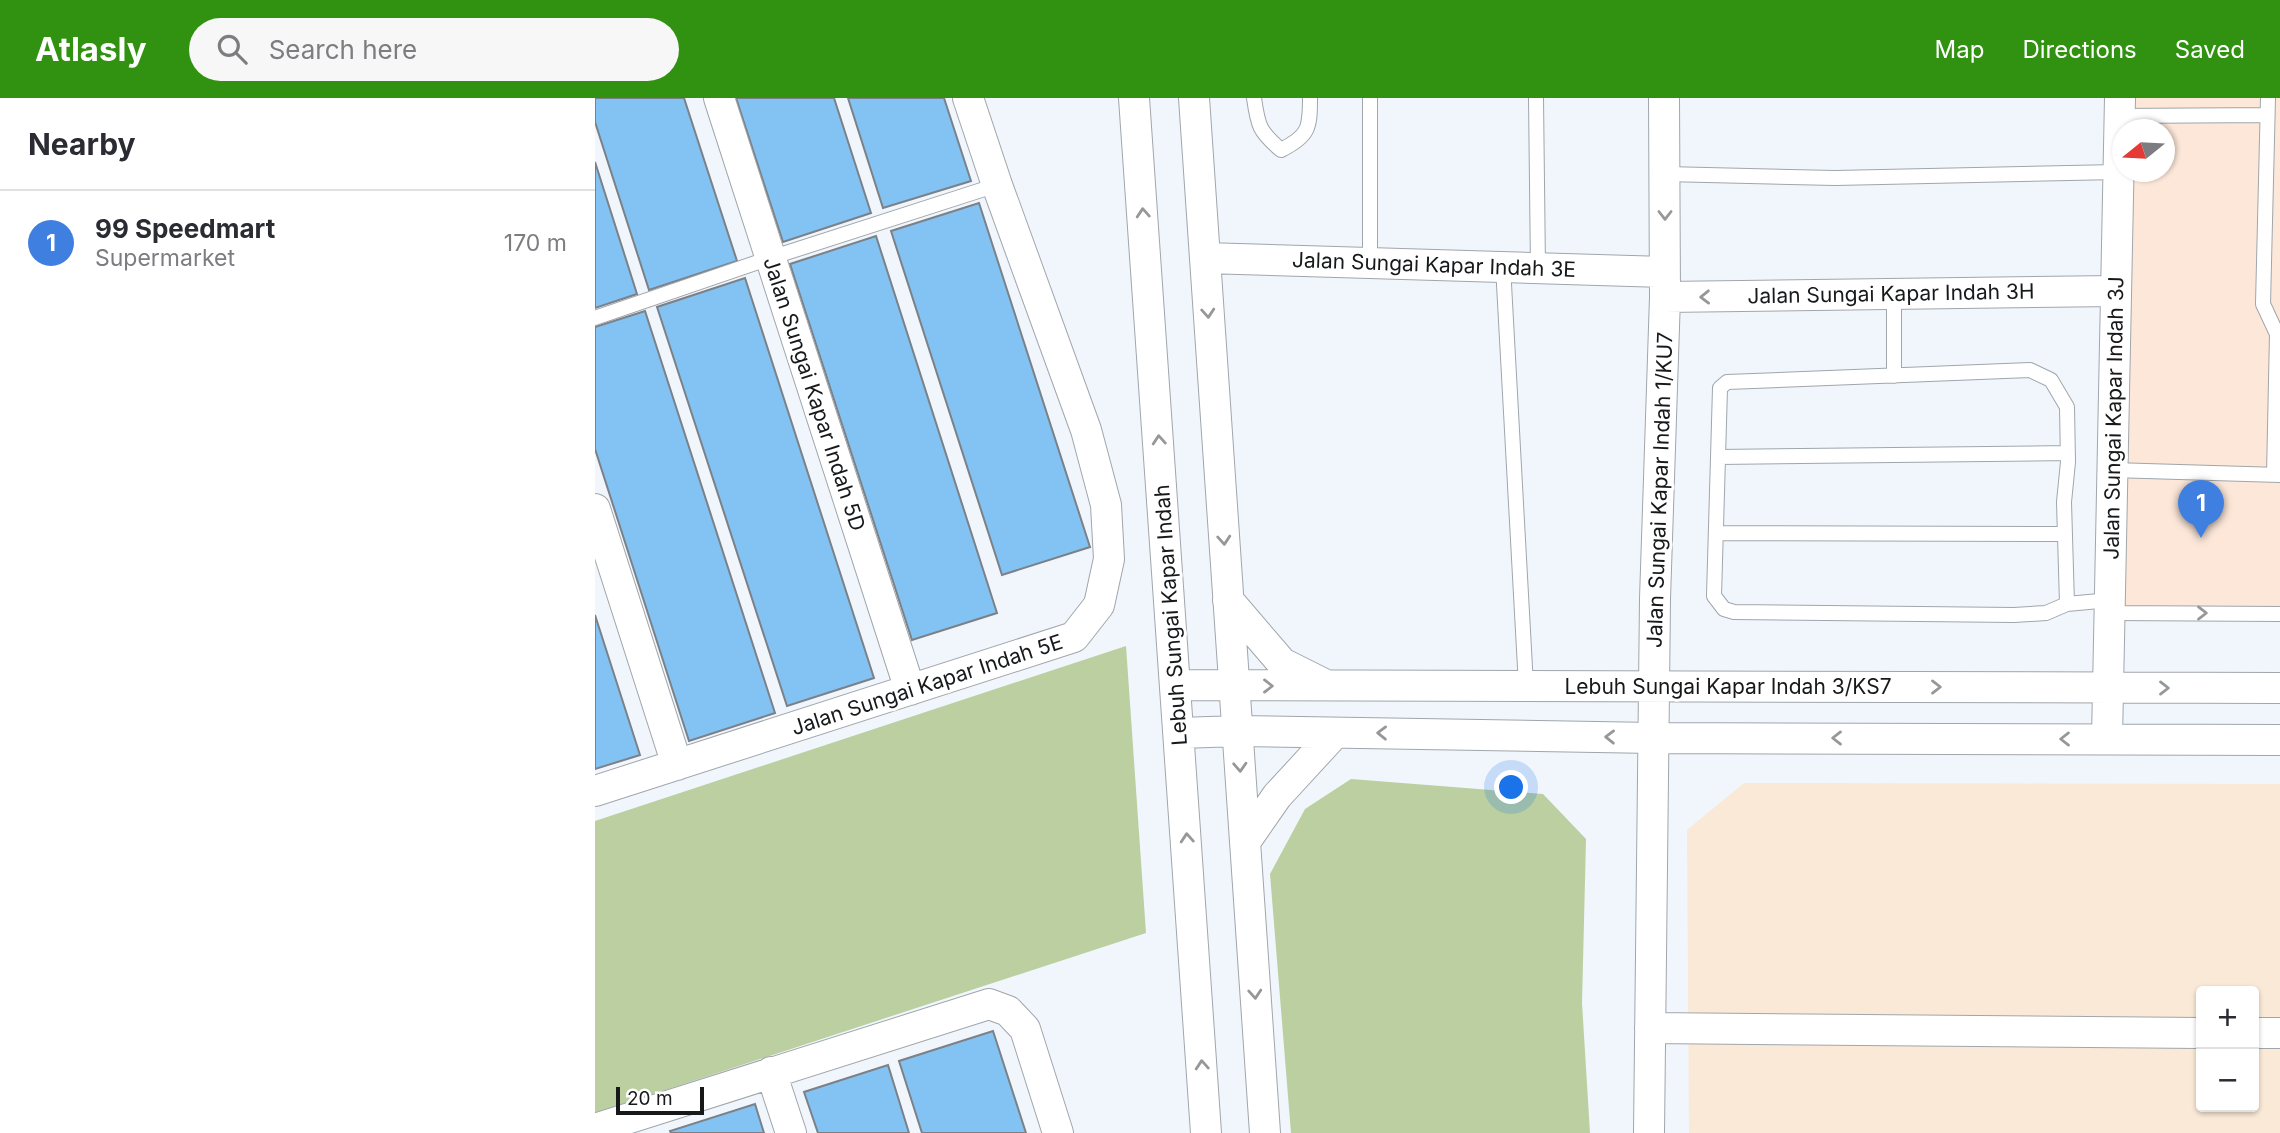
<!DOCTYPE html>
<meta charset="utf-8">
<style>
:root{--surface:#fff;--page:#f7f7f7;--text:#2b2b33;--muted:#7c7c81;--line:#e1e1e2;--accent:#309210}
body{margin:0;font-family:Inter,sans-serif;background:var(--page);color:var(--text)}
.controls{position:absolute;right:21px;bottom:21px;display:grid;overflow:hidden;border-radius:7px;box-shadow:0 2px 5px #0004}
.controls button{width:63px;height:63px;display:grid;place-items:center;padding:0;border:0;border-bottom:2px solid var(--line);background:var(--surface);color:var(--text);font:35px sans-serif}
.compass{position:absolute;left:1517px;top:21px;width:63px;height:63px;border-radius:50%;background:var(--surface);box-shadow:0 2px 5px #0004;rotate:252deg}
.scale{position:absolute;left:21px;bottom:18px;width:88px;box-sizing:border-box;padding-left:7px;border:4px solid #16181a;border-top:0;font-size:19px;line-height:24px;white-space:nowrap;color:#16181a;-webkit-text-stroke:5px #fff;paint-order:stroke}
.you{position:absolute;left:917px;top:690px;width:24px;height:24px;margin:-18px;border:5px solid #fff;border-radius:50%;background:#1a73e8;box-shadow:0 0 0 10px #1a73e833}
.badge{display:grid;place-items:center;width:46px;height:46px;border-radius:50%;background:var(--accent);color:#fff;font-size:23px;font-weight:700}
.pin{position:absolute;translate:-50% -58px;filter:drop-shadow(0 2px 4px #0008)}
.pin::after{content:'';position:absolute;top:37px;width:24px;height:21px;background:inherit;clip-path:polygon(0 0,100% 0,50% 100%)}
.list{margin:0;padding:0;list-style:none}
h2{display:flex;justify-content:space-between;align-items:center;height:91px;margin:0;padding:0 28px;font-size:30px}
h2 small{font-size:23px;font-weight:400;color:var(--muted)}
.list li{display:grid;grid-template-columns:46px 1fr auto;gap:21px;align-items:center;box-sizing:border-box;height:105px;padding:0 28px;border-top:2px solid var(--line)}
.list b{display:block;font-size:26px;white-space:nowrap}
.list p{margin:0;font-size:23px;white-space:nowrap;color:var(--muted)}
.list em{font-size:23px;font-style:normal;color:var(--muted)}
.icon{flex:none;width:38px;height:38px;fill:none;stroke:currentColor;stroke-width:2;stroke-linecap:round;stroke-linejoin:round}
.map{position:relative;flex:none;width:1685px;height:1035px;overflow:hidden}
header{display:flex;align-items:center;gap:42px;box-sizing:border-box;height:98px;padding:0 35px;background:var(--accent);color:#fff}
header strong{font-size:33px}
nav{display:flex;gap:38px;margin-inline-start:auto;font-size:24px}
.search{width:490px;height:63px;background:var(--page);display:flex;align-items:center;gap:18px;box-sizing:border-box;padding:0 24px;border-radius:38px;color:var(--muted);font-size:26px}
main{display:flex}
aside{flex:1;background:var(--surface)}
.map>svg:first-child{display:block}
.commercial{fill:#fce7d9}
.industrial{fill:#f9e9d6;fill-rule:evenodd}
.green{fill:#bbcfa1}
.building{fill:#82c3f4;stroke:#7b8186;stroke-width:2}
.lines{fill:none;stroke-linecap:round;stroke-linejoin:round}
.lane-casing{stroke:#a0a6ab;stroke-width:16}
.street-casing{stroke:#a0a6ab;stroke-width:32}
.lane{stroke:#fff;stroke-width:14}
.street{stroke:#fff;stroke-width:30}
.oneway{stroke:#969798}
.labels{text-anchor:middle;stroke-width:6;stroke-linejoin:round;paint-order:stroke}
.street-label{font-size:21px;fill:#16181a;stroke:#fff}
</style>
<header>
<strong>Atlasly</strong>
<div class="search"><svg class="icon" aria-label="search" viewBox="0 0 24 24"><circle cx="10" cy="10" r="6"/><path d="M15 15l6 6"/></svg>Search here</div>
<nav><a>Map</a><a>Directions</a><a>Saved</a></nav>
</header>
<main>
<aside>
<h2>Nearby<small></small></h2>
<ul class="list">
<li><span class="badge" style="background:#3f7fe0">1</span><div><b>99 Speedmart</b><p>Supermarket</p></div><em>170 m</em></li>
</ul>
</aside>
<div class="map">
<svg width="1685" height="1035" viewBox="0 0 1685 1035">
<rect width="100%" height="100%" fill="#f0f6fc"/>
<path class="commercial" d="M1538,0h147v510l-159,-1 11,-435h33v-42l-32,-1z"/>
<path class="industrial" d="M1149,685l536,1v349h-591l-2,-303zM1606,893h53v116h-53z"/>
<path class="green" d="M531,548l20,287 -551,180v-292z
M756,681l192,15 43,45 -4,164 8,130h-299l-21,-259 35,-65z"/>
<path class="building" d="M0,0h89l53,163 -88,29 -54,-168z
M141,0h98l37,115 -88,29z
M253,0h96l27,83 -88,27z
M0,64l42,132 -42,14z
M384,105l111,344 -88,28 -111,-344z
M281,138l121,377 -85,27 -122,-376z
M150,180l129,400 -87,28 -130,-399z
M50,213l130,402 -86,28 -94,-292v-122z
M0,517l45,140 -45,14z
M398,933l33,102h-104l-23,-72z
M293,967l21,68h-91l-14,-41z
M160,1006l9,29h-93l-1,-2z"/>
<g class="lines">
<g class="lane-casing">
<path id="lane" d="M659,0c4,28 5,33 27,52 28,-14 29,-22 29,-52
M941,0l2,170
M1673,0l-5,206 14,30 3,1
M1524,18l148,-1
M1070,76l170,4 283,-6
M775,164v-164
M908,168l23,420
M0,220l175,-60 227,-73
M1299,278v-82
M1123,359l350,-4
M1517,372l168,5
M1679,377l3,-141
M1122,435l348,1
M1472,506l-3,-102 4,-40 -1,-55 -16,-27 -21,-10 -303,12 -7,6 -6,208 10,13 10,3 280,3 32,-2 21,-9 43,-4
M1515,515l170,1"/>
</g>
<g class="street-casing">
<path id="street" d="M124,0l191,592
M539,0l72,1035
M599,0l71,1035
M610,160l459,14
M1070,199l451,-6
M0,411l82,256
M633,502l54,63 42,21
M580,587l1105,3
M585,635l58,-2 416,7 626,2
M1512,641l13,-641
M0,693l479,-154 25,-32 10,-46 -3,-54 -20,-75 -89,-245 -29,-87
M650,744l32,-46 58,-63
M1055,930l551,5
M1659,935h26
M176,974l20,61
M0,1031l394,-125 19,7 17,18 33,104
M1054,1035l6,-534 10,-302 -1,-199"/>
</g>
<use href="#lane" class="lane"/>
<use href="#street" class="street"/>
</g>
<defs><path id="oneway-chevron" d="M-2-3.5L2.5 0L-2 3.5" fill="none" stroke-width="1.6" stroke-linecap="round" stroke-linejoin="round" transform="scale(1.75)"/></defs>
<g class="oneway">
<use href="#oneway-chevron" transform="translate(548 115) rotate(-94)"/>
<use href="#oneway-chevron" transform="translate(1070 117) rotate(90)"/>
<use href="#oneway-chevron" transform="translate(1110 199) rotate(179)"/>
<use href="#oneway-chevron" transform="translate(613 215) rotate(86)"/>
<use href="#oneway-chevron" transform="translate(564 342) rotate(-94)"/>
<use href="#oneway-chevron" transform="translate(629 442) rotate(86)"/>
<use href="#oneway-chevron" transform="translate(1607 515)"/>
<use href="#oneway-chevron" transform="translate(673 588)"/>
<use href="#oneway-chevron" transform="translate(1341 589)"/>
<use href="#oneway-chevron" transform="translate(1569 590)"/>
<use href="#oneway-chevron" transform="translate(787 635) rotate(-179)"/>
<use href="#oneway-chevron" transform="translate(1015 639) rotate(-179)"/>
<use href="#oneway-chevron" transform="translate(1242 640) rotate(-180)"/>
<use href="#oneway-chevron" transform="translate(1470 641) rotate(-180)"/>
<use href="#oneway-chevron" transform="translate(645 669) rotate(87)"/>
<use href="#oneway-chevron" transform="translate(592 740) rotate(-94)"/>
<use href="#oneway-chevron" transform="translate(660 896) rotate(86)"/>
<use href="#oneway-chevron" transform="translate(607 967) rotate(-94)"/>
</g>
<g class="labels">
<g class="street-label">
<text transform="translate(839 167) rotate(2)" y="7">Jalan Sungai Kapar Indah 3E</text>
<text transform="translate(1296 196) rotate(-1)" y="7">Jalan Sungai Kapar Indah 3H</text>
<text transform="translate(219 296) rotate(72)" y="7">Jalan Sungai Kapar Indah 5D</text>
<text transform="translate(1519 320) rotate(-89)" y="7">Jalan Sungai Kapar Indah 3J</text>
<text transform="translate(1065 392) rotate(-88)" y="7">Jalan Sungai Kapar Indah 1/KU7</text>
<text transform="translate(576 517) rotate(-94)" y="7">Lebuh Sungai Kapar Indah</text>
<text transform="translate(332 587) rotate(-18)" y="7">Jalan Sungai Kapar Indah 5E</text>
<text x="1133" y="596">Lebuh Sungai Kapar Indah 3/KS7</text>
</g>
</g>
</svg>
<div class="controls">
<button>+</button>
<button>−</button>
</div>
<svg class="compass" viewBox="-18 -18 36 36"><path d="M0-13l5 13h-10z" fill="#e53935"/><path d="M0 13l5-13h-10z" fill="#7c7c81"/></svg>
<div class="scale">20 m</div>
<div class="you"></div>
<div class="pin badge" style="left:1606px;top:440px;background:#3f7fe0">1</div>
</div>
</main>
